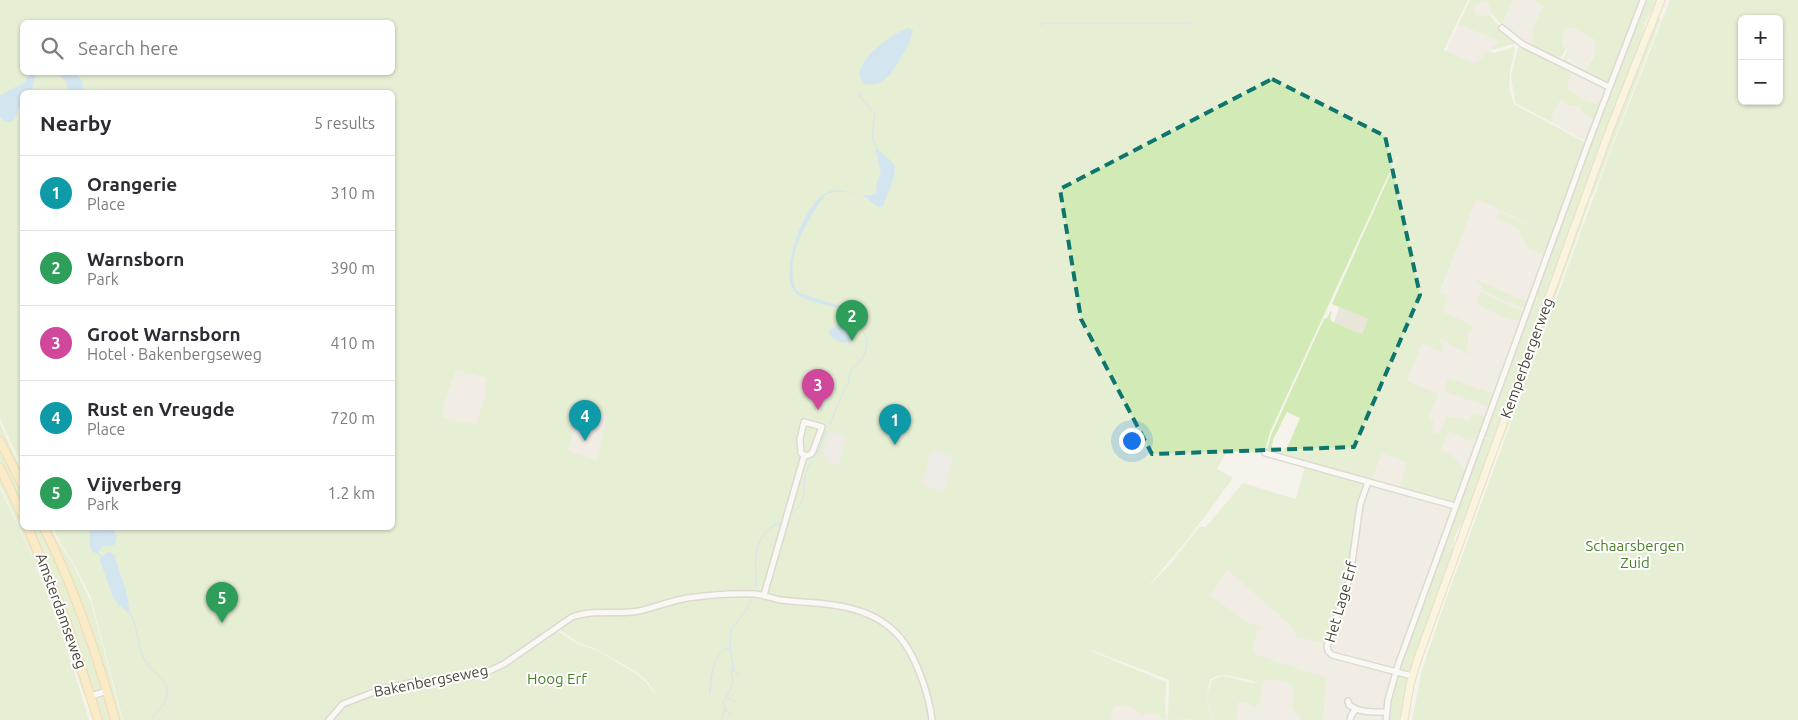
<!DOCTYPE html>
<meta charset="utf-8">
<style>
:root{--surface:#fff;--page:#f2f2f3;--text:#2b2b33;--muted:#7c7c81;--line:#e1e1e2;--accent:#2563eb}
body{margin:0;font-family:Ubuntu,sans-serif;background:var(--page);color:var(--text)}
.controls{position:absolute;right:15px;top:15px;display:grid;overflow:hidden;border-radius:8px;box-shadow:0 1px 4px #0004}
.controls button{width:45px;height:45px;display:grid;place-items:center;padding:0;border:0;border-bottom:1px solid var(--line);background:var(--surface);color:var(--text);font:25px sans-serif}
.you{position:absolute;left:1131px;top:440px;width:18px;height:18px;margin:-12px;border:4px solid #fff;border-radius:50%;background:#1a73e8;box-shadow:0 0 0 8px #1a73e833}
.badge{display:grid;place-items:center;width:32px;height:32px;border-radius:50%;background:var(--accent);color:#fff;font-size:16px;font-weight:700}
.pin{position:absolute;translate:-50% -41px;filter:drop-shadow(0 1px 2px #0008)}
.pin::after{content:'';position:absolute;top:26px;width:18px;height:15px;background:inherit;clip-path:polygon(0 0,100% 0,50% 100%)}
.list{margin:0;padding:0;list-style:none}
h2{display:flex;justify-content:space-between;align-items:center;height:65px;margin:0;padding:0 20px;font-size:21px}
h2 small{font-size:16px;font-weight:400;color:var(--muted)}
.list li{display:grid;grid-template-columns:32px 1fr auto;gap:15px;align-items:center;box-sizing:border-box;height:75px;padding:0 20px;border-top:1px solid var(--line)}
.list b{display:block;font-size:19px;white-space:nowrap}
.list p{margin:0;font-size:16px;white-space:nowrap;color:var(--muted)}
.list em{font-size:16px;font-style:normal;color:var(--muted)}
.icon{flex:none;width:28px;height:28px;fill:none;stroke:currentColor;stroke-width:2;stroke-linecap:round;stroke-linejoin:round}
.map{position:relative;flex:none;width:1798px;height:720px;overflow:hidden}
.search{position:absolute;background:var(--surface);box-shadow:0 1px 4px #0004;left:20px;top:20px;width:375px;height:55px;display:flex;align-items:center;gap:12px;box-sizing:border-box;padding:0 18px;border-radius:8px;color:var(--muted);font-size:19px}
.panel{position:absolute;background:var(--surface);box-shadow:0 1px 4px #0004;left:20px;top:90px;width:375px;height:440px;border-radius:8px}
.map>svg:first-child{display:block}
.residential{fill:#eae5da}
.green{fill:#d2eab5;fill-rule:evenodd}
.parking{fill:#e5e3e0}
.water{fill:#a9d4f2}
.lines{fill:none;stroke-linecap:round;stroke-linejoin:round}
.stream{stroke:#a9d4f2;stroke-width:1}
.minor-casing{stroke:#c2bbae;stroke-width:8}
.secondary-casing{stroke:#d6c79b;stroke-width:9}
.primary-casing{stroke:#e6c16a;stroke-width:10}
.minor{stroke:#fff;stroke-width:5}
.secondary{stroke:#fff3cd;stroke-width:7}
.primary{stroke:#ffe39c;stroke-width:8}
.marked{fill:none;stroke:#0f766e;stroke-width:4;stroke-dasharray:10 6;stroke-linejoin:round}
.labels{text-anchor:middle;stroke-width:4;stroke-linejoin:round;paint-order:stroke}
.street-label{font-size:15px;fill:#4b4439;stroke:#fff}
.park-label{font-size:15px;fill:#4a7f2a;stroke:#fff}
</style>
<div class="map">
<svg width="1798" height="720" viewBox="0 0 1798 720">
<rect width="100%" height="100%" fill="#f6f3ec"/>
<path class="residential" d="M1512,0h24l-1,2 8,4 -10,23 -1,18 -8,-3 -22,-18z
M1485,1h2l5,13 -12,4 -3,-1 -3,-9 2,-4z
M1458,25l40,15v4l-8,4 -13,15h-4l-27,-12z
M1567,27l8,2 19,10 3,9 -12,22 -18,-12 3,-12 -3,4 -1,-1 -4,-12 2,-6z
M1572,72l34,16 -6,18 -16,-7 -17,-11z
M1561,99l9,7h10l2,7 12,7 -8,21 -35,-19 3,-11z
M1476,197l78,33 -162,446 -6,23 -2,21h-277l2,-23 60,17 25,-27 62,2 -7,-63 -42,-30 20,-28 113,46 14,-46 7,-57 11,-34z
M1339,307l29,12 -6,15 -28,-12z
M456,369l31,9v9l-11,38 -33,-8 1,-12z
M580,408l27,8 -10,45 -28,-9 -1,-1z"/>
<path class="green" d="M0,0h1468l-24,50 29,13h4l11,-13 6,3 19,-6 2,1c-4,22 -10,34 -1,56l72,39 -34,92c-26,-9 -49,-27 -76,-36l-36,93 8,3 -5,17 25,11 6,6 -6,3 -1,19 3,4 -30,-17 3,14 -21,-8 -15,37 31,13 -9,22v3l5,3 -2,10 7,2 8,-18 22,5 4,-9 13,5 -8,21 -11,2 -3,-3 -16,-6 -7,19 12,6 13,17 -11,28 -55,-14 7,-24 -25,-10 -11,28 -93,-25 10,-10 12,-28 -13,-6 -14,28 -2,12 -4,-3 5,-16 52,-114 3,-1 4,-7h1l-2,7 1,3 31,13 6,-15 -36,-15 66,-147 -1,-1 -127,276 -5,18 -6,3 -32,-2 -10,18 16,9 -45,61 -44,52 27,-28 28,-36h6l5,-5 33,-39 53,16 9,-33 59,16 1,2 -7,20 -11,73 -22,66 -28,-6 -3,-9 -5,-4 -61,-54c-8,8 -11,17 -18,26l40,28 13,3v2l-6,1 -5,20 5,5 69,23 -3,42h-21l-10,-12 2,-19 -5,-6 -17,-4 -14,4 -8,-3 -25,-5 -8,1 -6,3c-7,18 -5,24 1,41l-26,-1 -18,1 1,-38 -2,-3 -76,-29v1l75,31 -1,38h-4l-1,-4 -10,-3 -7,2c-9,-8 -17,-10 -28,-9l-5,8 3,6h-783c36,-46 109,-31 158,-47 25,-9 45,-30 68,-43l20,13 22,8 36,21 12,10 17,22 -16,-23 -12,-10 -37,-21 -21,-8 -21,-15c-19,15 -45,35 -68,44 -23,8 -48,8 -72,10 -17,2 -33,6 -48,12 -19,7 -28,11 -41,27h-204l-32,-122 -18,-36 -12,-18 -8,-16h339v-436h-370v375l-22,-48zM22,22h370v50h-370zM456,370l31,8 -2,9 2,1 -11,37 -33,-8 1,-12zM580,408l27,8 -10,44 -27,-8 -2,-2z
M1470,0h42l-10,26 -10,-12 -5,-13 -11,3 -2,4 3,9h3l10,-2c7,10 17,18 26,27l-2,2 -22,6 -2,-2 8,-4v-4l-40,-15z
M1536,0h105l-32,82 -4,2 -43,-23 9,-16 1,1 -6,11 2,4 17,9c8,-12 13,-18 9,-31l-19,-10 -8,-2c-6,5 -6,16 -1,22l-5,8 -5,3 -24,-13 1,-18 10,-23 -8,-4z
M1645,0h13l-13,23 -8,-2z
M1670,0h128v720h-386l10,-50 23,-68 166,-452zM1742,19h37v82h-37z
M1659,18h2l-69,179 -3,-1 61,-162z
M1637,21l8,3 -4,19 -147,396 -11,-2 72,-200z
M1522,46l50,26 -5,16 17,11 16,7 -6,14 -12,-7 -2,-7h-10l-9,-7 -7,12 -3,11 -36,-19 -4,-28 7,-27z
M1587,200l3,1 -76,211 -12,30 -3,-1z
M1499,212l52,24 -6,18 -2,1 -15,-6 -8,-17 -10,-8 -14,-5z
M1476,280l52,22 -3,7 -44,-19 1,-4z
M1480,292l44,20 -3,7c-13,4 -33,-10 -45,-16z
M1448,378l46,16 -5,13 -45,-16z
M0,423l22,48v7l-22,-43z
M1482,438l12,2 -28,76 -12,22 1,1 -2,8 -9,-3z
M0,448l22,42v18l-22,-46z
M0,474l22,47v7h4l40,100 11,42 10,23 -3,3c-23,-73 -51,-142 -84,-211z
M0,489c37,71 66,152 89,231h-89z
M31,528h10l38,87 25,74 -9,4 -3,-1 -31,-91z
M47,528h4l9,17 12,17 19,40 31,118h-4l1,-4 -7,-25 -3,-2z
M1443,545l11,3 -2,8 -41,113 -6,3 -4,-2 -1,-4z
M1399,675l8,3 1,3 -7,39h-13l2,-20 6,-24z
M1221,676c13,0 32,10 41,7l-2,20 -6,4 -7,-5h-9l-2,18h-22l-7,-21 5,-19z
M103,695l2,1 7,24h-12l-6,-21z"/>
<path class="parking" d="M830,432l16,5 -8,29 -11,-3 1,-5 -7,-2z
M932,450l22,6 -9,32h2l-2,4 -24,-7z"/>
<path class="water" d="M908,28l5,2c-2,12 -7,19 -13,29 -8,14 -17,29 -36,25l-5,-9c2,-19 33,-41 49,-47z
M30,73h6l-4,18 -1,1h-9c0,10 -4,23 -11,30h-5l-6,-5v-22l25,-13z
M56,73h18l8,7 2,12h-16l-2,-11z
M876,149c5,4 14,9 18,16 4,8 -8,31 -11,41l-2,1c-6,-1 -8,-4 -13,-8 -11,-8 -31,-10 -43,-4 -18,27 -42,61 -29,95l6,4 45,14c3,6 0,7 0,13 0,7 4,10 7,16l-2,5c-9,2 -21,-1 -24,-11l14,-9 3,-7 -1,-5c-13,-6 -41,-7 -50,-19 -15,-21 11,-90 34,-99 16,-7 36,10 48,1l1,-11 4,-9 -5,-21z
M89,528h23c3,5 7,11 2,17l-12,1 -4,7 4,3 7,-4 6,3c4,21 15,38 14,59l-12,-11 -4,-6 -13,-37 1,-3 -9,-6 -2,-4z"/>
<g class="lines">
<path class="stream" d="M1039,25l6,-2h146
M861,92l-1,4 1,2 14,16 -3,21 5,15
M830,425c5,-16 11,-27 18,-42 1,-4 1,-8 3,-12 2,-4 7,-6 10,-11 11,-17 7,-33 -14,-37
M818,453l4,-12 5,-10
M790,515c25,-18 5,-34 23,-55
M755,589c2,-6 1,-10 1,-16 -2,-22 3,-43 25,-51
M130,614c9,14 7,34 16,48 6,11 23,17 21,32 0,10 -11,18 -16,26
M732,670l8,4
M710,693c1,-16 2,-32 14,-44l6,-1
M726,697l8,4
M725,710l5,3v3
M721,720l4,-12 -2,-6c4,-8 14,-18 8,-26l2,-10 -3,-17 1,-20 14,-17 7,-14"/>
<g class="minor-casing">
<path id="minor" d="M1502,28l20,16 87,43
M804,422l18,5 -9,24 -2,3 -5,2 -5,-3 -1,-14z
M1265,453l190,53
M1368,482l-8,23 -10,72 -23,69 1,5 4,4 80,21
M764,595l40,-139
M91,696l16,-5
M1348,701l1,4c11,8 24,7 37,7
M329,720l14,-16 39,-15 33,-7 55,-5 19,-6 15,-7 68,-47c21,-8 45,-2 67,-6 16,-4 32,-10 48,-13 22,-3 47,-5 68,-4 9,1 18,5 26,6 23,3 46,2 68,8 17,4 35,13 47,25 19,19 33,61 36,87
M1350,720l1,-4 4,-6
M1386,720l2,-20 10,-35 191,-524 54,-141"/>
</g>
<g class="secondary-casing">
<path id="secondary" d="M1404,720l6,-35 7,-24 193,-532 51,-129"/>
</g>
<g class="primary-casing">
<path id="primary" d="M0,441l22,43
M0,468l22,46
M28,528l38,92 32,100
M44,528c31,61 53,126 71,192"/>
</g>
<use href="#minor" class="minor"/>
<use href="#secondary" class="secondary"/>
<use href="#primary" class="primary"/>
</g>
<path d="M0 0H1798V720H0ZM1272,79l113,57 35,159 -66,152 -202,7 -71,-135 -21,-130z" fill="#f6f3ec" fill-opacity=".55" fill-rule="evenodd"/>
<path class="marked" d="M1272,79l113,57 35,159 -66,152 -202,7 -71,-135 -21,-130z"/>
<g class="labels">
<g class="street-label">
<text transform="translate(1527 358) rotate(-70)" y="5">Kemperbergerweg</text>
<text transform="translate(1341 602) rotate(-74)" y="5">Het Lage Erf</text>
<text transform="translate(61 611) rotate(70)" y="5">Amsterdamseweg</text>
<text transform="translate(431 681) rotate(-11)" y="5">Bakenbergseweg</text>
</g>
<g class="park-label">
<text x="1635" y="551">Schaarsbergen<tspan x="1635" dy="17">Zuid</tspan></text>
<text x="557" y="684">Hoog Erf</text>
</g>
</g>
</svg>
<div class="controls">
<button>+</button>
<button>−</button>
</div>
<div class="you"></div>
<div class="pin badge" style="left:895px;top:445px;background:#0f9aa8">1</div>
<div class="pin badge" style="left:852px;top:341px;background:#2e9e5b">2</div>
<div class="pin badge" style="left:818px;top:410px;background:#d1479c">3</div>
<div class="pin badge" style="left:585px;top:441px;background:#0f9aa8">4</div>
<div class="pin badge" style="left:222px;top:623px;background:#2e9e5b">5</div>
<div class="search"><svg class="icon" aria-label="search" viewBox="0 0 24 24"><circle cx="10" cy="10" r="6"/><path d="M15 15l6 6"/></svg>Search here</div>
<section class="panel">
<h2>Nearby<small>5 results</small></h2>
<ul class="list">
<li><span class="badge" style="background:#0f9aa8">1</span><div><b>Orangerie</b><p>Place</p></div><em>310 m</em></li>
<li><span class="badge" style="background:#2e9e5b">2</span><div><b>Warnsborn</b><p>Park</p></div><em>390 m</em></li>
<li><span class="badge" style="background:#d1479c">3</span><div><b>Groot Warnsborn</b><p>Hotel · Bakenbergseweg</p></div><em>410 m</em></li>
<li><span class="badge" style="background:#0f9aa8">4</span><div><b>Rust en Vreugde</b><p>Place</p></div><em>720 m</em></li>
<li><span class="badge" style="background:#2e9e5b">5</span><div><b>Vijverberg</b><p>Park</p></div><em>1.2 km</em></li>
</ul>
</section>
</div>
